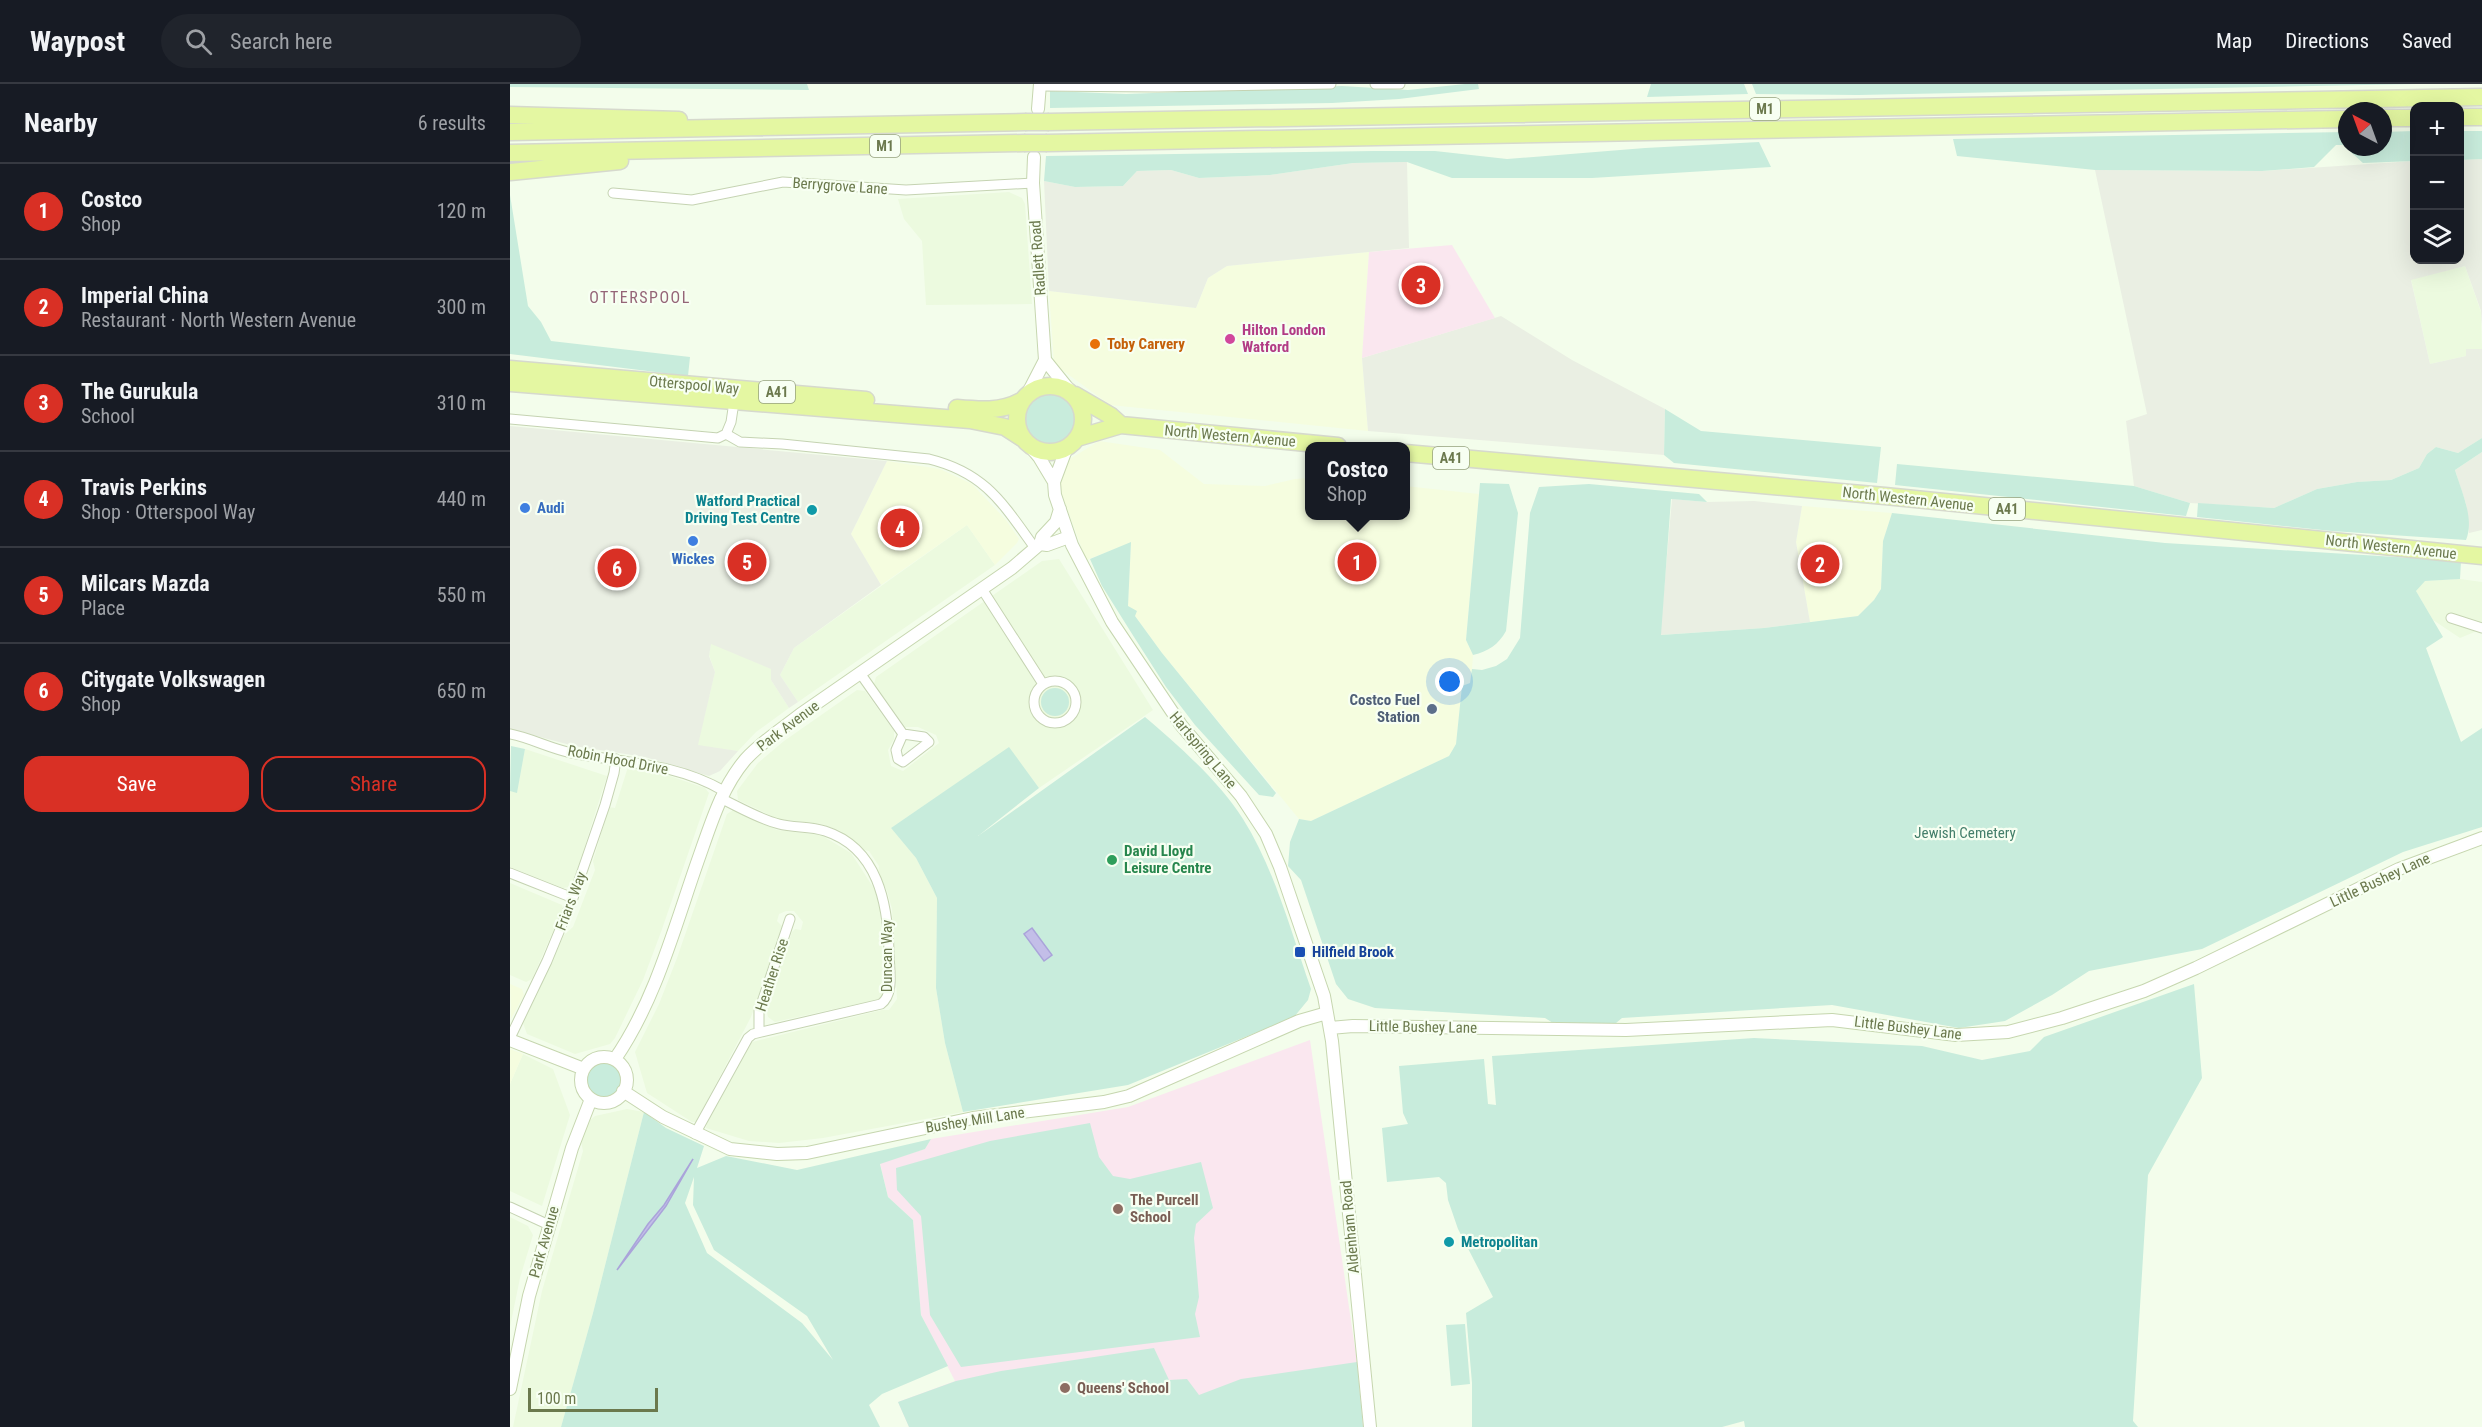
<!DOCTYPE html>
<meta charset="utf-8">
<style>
:root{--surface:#171b24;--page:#20242c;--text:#f1f3f6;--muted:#9ea1a6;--line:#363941;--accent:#d93025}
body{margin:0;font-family:"Roboto Condensed",sans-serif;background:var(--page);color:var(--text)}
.controls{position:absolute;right:18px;top:18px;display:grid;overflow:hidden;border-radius:12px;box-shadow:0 6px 24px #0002}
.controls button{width:54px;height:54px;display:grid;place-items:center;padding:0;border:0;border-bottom:2px solid var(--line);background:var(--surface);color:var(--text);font:30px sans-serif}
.compass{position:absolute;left:1828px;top:18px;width:54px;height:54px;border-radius:50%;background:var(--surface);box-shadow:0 6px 24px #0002;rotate:319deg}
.scale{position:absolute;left:18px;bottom:15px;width:130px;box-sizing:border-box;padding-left:6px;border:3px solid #6b794d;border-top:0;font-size:16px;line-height:21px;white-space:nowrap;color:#6b794d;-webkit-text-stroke:4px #f7fff2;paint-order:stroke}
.you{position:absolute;left:940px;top:598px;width:21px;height:21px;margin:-15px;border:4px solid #fff;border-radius:50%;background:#1a73e8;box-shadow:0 0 0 9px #1a73e833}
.badge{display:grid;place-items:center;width:39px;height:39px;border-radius:50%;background:var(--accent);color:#fff;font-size:20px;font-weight:700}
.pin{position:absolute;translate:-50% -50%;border:3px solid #fff;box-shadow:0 2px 6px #0006}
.popup{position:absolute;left:795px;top:358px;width:105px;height:78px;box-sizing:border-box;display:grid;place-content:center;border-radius:12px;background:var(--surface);filter:drop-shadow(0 2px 4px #0005);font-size:20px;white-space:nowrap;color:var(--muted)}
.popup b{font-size:22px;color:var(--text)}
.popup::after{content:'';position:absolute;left:50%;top:100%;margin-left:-12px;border:12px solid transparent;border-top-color:var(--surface)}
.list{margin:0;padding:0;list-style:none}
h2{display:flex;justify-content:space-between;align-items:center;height:78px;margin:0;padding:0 24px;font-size:26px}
h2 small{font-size:20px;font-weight:400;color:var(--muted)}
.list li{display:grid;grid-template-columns:39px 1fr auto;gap:18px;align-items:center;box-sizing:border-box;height:96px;padding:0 24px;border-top:2px solid var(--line)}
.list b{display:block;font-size:22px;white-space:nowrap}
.list p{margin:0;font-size:20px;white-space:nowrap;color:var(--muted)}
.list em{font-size:20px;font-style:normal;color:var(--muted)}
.actions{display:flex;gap:12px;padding:18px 24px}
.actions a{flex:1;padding:14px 0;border:2px solid var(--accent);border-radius:18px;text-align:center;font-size:21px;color:var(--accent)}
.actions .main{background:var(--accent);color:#fff}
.icon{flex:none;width:33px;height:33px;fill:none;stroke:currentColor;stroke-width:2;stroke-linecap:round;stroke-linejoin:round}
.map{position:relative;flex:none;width:1972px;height:1343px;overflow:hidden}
header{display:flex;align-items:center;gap:36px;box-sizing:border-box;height:84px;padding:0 30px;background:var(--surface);border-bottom:2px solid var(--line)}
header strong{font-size:28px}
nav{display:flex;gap:33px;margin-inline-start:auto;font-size:21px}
.search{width:420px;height:54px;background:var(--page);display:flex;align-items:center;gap:15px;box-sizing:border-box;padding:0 21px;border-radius:33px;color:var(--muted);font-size:22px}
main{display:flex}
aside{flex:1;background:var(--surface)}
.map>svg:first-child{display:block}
.residential{fill:#ecfadf}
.commercial{fill:#f5fddf}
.industrial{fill:#eaefe3}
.education{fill:#fae7ef}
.green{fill:#c8ecdc;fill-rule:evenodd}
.water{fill:#c3bee8;stroke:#aaa4da;stroke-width:1.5}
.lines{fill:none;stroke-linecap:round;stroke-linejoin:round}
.street-casing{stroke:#c5d3b2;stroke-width:11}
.secondary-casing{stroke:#c6d6af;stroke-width:14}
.highway-casing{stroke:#d6d9cd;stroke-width:19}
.street{stroke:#fff;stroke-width:9}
.secondary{stroke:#fff;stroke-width:12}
.highway{stroke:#e4f7a2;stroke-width:16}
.highway-bridge-casing{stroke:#d6d9cd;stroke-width:19;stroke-linecap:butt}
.highway-bridge{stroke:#e4f7a2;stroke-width:16}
.hotel-dot{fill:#d1479c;stroke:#f7fff2;stroke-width:2}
.food-dot{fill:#e8710a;stroke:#f7fff2;stroke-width:2}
.shop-dot{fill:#3f7fe0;stroke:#f7fff2;stroke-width:2}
.culture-dot{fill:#0f9aa8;stroke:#f7fff2;stroke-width:2}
.service-dot{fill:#5c6f8a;stroke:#f7fff2;stroke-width:2}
.leisure-dot{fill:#2e9e5b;stroke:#f7fff2;stroke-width:2}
.transit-dot{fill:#1a4fb4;stroke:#f7fff2;stroke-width:2}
.education-dot{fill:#8d6e63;stroke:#f7fff2;stroke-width:2}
.labels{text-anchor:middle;stroke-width:4.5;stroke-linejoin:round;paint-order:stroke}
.shield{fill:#f7fff2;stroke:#95a17e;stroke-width:1.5}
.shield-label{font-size:14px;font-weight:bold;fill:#6b794d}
.street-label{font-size:15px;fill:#6b794d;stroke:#f7fff2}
.hotel-label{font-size:15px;font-weight:bold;fill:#b23c85;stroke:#f7fff2;text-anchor:start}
.food-label{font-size:15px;font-weight:bold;fill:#c56008;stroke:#f7fff2;text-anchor:start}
.culture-label{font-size:15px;font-weight:bold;fill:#0d838f;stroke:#f7fff2;text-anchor:end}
.shop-label{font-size:15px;font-weight:bold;fill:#366cbe;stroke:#f7fff2;text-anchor:start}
.service-label{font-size:15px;font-weight:bold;fill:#4e5e75;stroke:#f7fff2;text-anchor:end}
.park-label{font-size:15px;fill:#447f6b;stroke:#f7fff2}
.leisure-label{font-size:15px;font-weight:bold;fill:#27864d;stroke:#f7fff2;text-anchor:start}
.transit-label{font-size:15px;font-weight:bold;fill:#164399;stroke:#f7fff2;text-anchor:start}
.education-label{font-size:15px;font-weight:bold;fill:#785e54;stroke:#f7fff2;text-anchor:start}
.neighbourhood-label{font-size:16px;letter-spacing:1.5px;fill:#956577;stroke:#f7fff2}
</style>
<header>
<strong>Waypost</strong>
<div class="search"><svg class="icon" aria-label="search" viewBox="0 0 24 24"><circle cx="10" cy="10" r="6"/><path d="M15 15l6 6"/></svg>Search here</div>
<nav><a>Map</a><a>Directions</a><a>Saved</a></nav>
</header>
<main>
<aside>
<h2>Nearby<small>6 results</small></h2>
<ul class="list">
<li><span class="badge">1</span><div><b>Costco</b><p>Shop</p></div><em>120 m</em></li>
<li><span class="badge">2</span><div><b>Imperial China</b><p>Restaurant · North Western Avenue</p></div><em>300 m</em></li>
<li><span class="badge">3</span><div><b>The Gurukula</b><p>School</p></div><em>310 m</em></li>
<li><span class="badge">4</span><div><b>Travis Perkins</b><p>Shop · Otterspool Way</p></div><em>440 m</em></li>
<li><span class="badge">5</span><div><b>Milcars Mazda</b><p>Place</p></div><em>550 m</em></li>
<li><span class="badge">6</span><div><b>Citygate Volkswagen</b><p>Shop</p></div><em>650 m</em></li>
</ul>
<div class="actions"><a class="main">Save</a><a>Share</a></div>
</aside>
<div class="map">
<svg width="1972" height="1343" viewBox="0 0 1972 1343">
<rect width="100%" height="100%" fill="#f3fdeb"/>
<path class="residential" d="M499,108l13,6 3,6 7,100 -106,1 -4,-64 -18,-22 -6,-20z
M1955,182l16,46 1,37h-15l-1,7 -36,8 -19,-85z
M457,441l28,40 -197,137 -18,-27 14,-27z
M549,475l94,151 -114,78 -30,-40 -118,80 25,30 21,40 -1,90 9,55 18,69 -140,26 -44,5 -30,-2 -43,-13 1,-5 45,-81 130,-32h7l8,-11 -5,-90 -5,-18 -9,-18 1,-7 -10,-15 -5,-1 -24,-19 -18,-7 -44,-5 -40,-19 -1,-9 21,-28 26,-22 73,-51 8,1 29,40v8l-6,11 3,16 12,5 36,-28 -3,-8 -18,-8h-13l-31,-43 2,-7 166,-116z
M1950,495l22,3v50l-5,-1 -17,7 -27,-18 -17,-29 8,-10z
M201,559l61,26 -1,11 18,28 -33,24 -18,19 -41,-5 18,-74 -6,-17z
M15,665l82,27 -34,107 -4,4 -6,1 -53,-21v-76l7,1z
M118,683l39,8 38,13 4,5 -48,139 -18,48 -28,58 -5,6 -35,10 -48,-20 -4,-11 41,-88 9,-8 22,-57 -2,-9 16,-54 6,1z
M223,726l44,20 44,5 30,18 24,37 5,19 4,85 -4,5 -105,23 -7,-5 -2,-9 26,-76 3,-3 6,1 2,-8 -9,-11h-8l-7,3 -2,7 6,6 -32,90 -55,105h-4l-45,-29 -12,-41 24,-48 18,-46 50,-144z
M0,799l52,22 1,4 -31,70 -6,3 -16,-7z
M13,970l30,15 17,46 -28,91 -32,-15v-107z
M117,1025l17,3 -51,201 -32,114h-48l29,-136 41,-140 -2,-10 7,-19 7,-6z
M0,1133l18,9 5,9 -13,43 -10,49z"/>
<path class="commercial" d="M859,168l-7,106 6,73 -258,-26 -56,-41 -5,-73 147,17 12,-30 19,-12z
M589,357l61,9 44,34 61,2 30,-7 14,-1v38h96v-30l74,8 -13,146 7,15 -1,14 -2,14 -8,4 -6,57 -7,12 -138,65 -12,-2 -137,-166 -34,-47 3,-63 -45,17 -26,-71 2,-25z
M377,377l53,8 32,15 34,36 13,19 -2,4 -22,22 -28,-40 -86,60 -30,-51z
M1292,422l90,7 -9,28 -2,48 -7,11 -16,16 -48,6 -14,-80z
M0,900l12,5 2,6 -13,24z
M0,965l13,5 -13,30z"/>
<path class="industrial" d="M1972,75v167l-1,-15 -16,-45 -54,14 19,84 36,-8v-7h16v89l-24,15 -22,-6 -9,7 -8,14 -28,12 -34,2 -40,7 -43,19 -84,-5 -56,-17 -8,-65 21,-7 -52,-244 167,1 152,-10v99h46v-100z
M897,78l2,86 -182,18 -19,12 -12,30 -147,-17 -5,-110 31,6 48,-1 14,-15 34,-1 28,8 71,-3 83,-12z
M991,232l71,44 93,49 -1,46 -296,-24 -6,-73z
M0,342l377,35 -36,73 30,51 -87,63 -14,27 18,27 -9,6 -18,-28v-11l-60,-25 -2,12 6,16 -17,73 40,6 -18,20 -11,5 -64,-19 -71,-11 -64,-17z
M1972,368v78l-13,3 -3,-29 -11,-34z
M1162,415l35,3 47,-1 48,5 -6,36 14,80 -46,6 -104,7z"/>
<path class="education" d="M942,161l43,73 -133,40 7,-106z
M800,956l47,322 6,65h-454l-11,-25 57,-21 -34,-66 -8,-95 -25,-23 -8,-34 45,-14 6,-10 197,-32z"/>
<path class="green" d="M0,0h297l2,6 -299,-3z
M955,0h13l1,5 -80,10 -67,4 -282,5v-17l76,3 216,-8 66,4z
M1141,0h93l4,10 -101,3z
M1242,0h665l-559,11 -102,-1z
M1904,47v30l-51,2 -20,-18h-7l-22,22 -52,4 -167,-1 -138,-14 -4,-17 394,-7v15h36v-15z
M1950,47h22v28l-22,1z
M1249,58l12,25 -179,11h-140l-45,-16 -54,1 -83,12 -71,3 -28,-8 -34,1 -14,15 -48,1 -31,-6 2,-25 328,-5h61l72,8 138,-11z
M0,111l18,111 13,16 10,19 139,16 -2,19 -178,-22z
M514 334a26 26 0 1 1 52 0a26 26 0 1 1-52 0Z
M1155,325l36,22 180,16 -4,36 -203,-20 -10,-8z
M1972,354v14l-27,18c6,20 20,49 11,70l-134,-9 -135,-14 1,-14 76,5 43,-19 40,-7 34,-2 28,-12 8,-14 9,-7 22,6z
M1387,380l237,22 56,17 -4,13 -291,-31z
M970,399l29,1 9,29 -12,118c-8,14 -17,20 -33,24l-7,-15z
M1079,400l110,10 8,8 -36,-3 -10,136 103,-7 94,-12 16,-16 7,-11 2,-48 9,-28 273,30 296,18 -1,18 -35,2 -9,10 27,46 -17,11 35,94 21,-14v99l-79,25 -201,97 -113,22 -37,24 -47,26 -46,7 -127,-23 -210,13 -6,5h-63l-8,-5 -170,-10 -27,-9 -12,-15 -35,-104 -13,-14 2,-24 9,-23 12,2 138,-65 7,-12 6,-58 8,-3 2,-14 10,1 14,-4 11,-7 13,-21 10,-125 9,-26z
M621,458l-3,64 9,5 -2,5 27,37 114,140 -3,4 -14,-2 -64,-70 -29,-38 -32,-50 -32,-51 -12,-27z
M531 618a14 14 0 1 1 28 0a14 14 0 1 1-28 0Z
M635,633c33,28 75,65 98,102 32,51 48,113 68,170l-3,11 -14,17 -166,68 -165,27 -18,-69 -9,-55 1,-90 -21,-40 -25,-30 118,-81 30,41 -61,48z
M1,662l14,3 -8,44 -7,-2z
M1684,900l8,94 -54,97 -15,246 5,6h-393l-1,-6 -22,6h-250v-44l-6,-70 27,-16 -35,-68 -10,-29 -2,-17 -7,-6 -52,5 -5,-54 26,-4 -5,-11 -4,-47 85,-7 4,45 8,1 -4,-49 262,-18 168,8 60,14 48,-9 14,-14z
M76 996a18 18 0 1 1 36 0a18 18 0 1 1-36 0Z
M134,1028l22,16 38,18 -7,22 29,-12 71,14 134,-31 -6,10 -45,15 8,33 25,23 8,95 27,51 -66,28 -13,11 11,22h-319l32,-114zM184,1093l-1,28 21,45 93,66 26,44 -31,-37 -95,-70 -22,-50z
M580,1039l9,34 14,19 17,3 71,-17 12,46 -17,16 -2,14 5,59 -4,17 5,23 -239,30 -31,-52 -9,-99 -24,-26 -1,-22 94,-27z
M955,1240l5,60 -19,2 -5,-61z
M644,1264l15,32 18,-1 12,16 42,-16 116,-17 6,65h-454l-11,-25 58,-21 45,-10z"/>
<path class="water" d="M522,844l20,27 -8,6 -20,-27z
M183,1075l-27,47 -49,64 31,-46 16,-19z"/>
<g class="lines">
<g class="street-casing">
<path id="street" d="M865,0h25
M530,2l118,1 173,-3
M103,109l79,7 91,-18 123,8 127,-7
M0,335l208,19 8,-4 14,8 42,2 147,15c57,14 74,45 106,89
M216,350l5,-12 3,-20
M472,505l61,95
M1941,534l31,10
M350,589l43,61
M524 618a21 21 0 1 1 42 0a21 21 0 1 1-42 0Z
M0,650c21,4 41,15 62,19 52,10 104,10 152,38
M393,650l21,3 5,5 -26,20 -5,-3 -2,-9z
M0,789l63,25
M249,948v-21l31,-92
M0,954l37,-77 26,-63 32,-93 9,-32 2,-14
M185,1050l53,-96 5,-4 128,-30c14,-10 8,-36 8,-52 -1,-48 -11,-104 -64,-121 -15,-5 -31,-3 -46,-7 -20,-5 -40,-17 -59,-26
M0,1123l39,18"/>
</g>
<g class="secondary-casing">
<path id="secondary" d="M528,25l2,-25
M524,73l-1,26 12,177 25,31
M518,309l17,-33
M519,361l10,12 15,25 1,13 17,50 40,77 69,103 60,71 25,38 14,33 44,129 8,45 38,386
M544,398l13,-35
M530,460l7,1 22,-8
M820,944l23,-2 273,4 206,-10 124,15 52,-3 54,-14 82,-27 52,-23 203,-99 83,-31
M0,956l74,29
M71 996a23 23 0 1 1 46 0a23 23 0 1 1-46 0Z
M105,975c40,-58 59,-130 82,-196 13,-36 23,-73 48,-103 16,-18 37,-31 56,-46l211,-146 28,-24 2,-7 14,-15 4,-13
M113,1007l40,26 67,32 47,5 30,-1 166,-35 131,-16 25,-6 170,-75 28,-8
M0,1305l19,-93 43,-148 19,-49"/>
</g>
<g class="highway-casing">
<path id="highway" d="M0,31l169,5
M1950,33h22
M1873,34h31
M539,38l1433,-25
M0,48l515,-10
M537,59l1300,-24
M0,69l514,-10
M0,88l110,-11
M0,285l356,31
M0,299l460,37 35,7 17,11
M507 335a33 33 0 1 1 66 0a33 33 0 1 1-66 0Z
M565,311l36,21 10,9
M447,324c22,2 44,4 64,-7
M567,354l44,-13 217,21
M895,369l480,43 597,60"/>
</g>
<use href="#street" class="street"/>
<use href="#secondary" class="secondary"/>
<use href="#highway" class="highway"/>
<g class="highway-bridge-casing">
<path id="highway-bridge" d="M515,38h24
M514,59h23"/>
</g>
<use href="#highway-bridge" class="highway-bridge"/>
</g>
<circle class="hotel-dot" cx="720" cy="255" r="6"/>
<circle class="food-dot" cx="585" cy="260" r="6"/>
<g class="shop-dot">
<circle cx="15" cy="424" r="6"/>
<circle cx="183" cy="457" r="6"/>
</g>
<g class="culture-dot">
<circle cx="302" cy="426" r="6"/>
<circle cx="939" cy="1158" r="6"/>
</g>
<circle class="service-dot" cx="922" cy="625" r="6"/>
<circle class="leisure-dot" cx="602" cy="776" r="6"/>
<rect class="transit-dot" x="784" y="862" width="12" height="12" rx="3"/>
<g class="education-dot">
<circle cx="608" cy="1125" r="6"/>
<circle cx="555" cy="1304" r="6"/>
</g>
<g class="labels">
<g class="shield">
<rect x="1240" y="14" width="30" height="22" rx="4.5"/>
<rect x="360" y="51" width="30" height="22" rx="4.5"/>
<rect x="249" y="297" width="36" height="22" rx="4.5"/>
<rect x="923" y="363" width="36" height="22" rx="4.5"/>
<rect x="1479" y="414" width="36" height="22" rx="4.5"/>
</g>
<g class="shield-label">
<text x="1255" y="30">M1</text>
<text x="375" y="67">M1</text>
<text x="267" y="313">A41</text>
<text x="941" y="379">A41</text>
<text x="1497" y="430">A41</text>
</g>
<g class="street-label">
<text transform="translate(330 102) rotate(4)" y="5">Berrygrove Lane</text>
<text transform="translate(528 174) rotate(-94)" y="5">Radlett Road</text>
<text transform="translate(184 301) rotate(5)" y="5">Otterspool Way</text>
<text transform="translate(720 352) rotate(5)" y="5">North Western Avenue</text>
<text transform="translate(1398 415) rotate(6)" y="5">North Western Avenue</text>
<text transform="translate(1881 463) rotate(6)" y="5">North Western Avenue</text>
<text transform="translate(278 642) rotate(-37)" y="5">Park Avenue</text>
<text transform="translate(693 666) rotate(50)" y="5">Hartspring Lane</text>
<text transform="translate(108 676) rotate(11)" y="5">Robin Hood Drive</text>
<text transform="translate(1870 796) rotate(-25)" y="5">Little Bushey Lane</text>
<text transform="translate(61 817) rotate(-69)" y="5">Friars Way</text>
<text transform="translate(377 872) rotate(-90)" y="5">Duncan Way</text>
<text transform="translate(262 891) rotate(-72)" y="5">Heather Rise</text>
<text transform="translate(913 943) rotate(1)" y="5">Little Bushey Lane</text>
<text transform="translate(1398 944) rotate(7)" y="5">Little Bushey Lane</text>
<text transform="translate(465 1036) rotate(-9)" y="5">Bushey Mill Lane</text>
<text transform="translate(840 1143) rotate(-95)" y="5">Aldenham Road</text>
<text transform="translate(34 1158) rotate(-74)" y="5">Park Avenue</text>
</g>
<g class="hotel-label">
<text x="732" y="251">Hilton London<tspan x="732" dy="17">Watford</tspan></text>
</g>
<g class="food-label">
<text x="597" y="265">Toby Carvery</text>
</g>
<g class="culture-label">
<text x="290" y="422">Watford Practical<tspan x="290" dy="17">Driving Test Centre</tspan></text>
<text x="951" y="1163" text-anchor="start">Metropolitan</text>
</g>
<g class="shop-label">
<text x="27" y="429">Audi</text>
<text x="183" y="480" text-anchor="middle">Wickes</text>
</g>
<g class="service-label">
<text x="910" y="621">Costco Fuel<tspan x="910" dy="17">Station</tspan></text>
</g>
<g class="park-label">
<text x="1455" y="754">Jewish Cemetery</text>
</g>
<g class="leisure-label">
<text x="614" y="772">David Lloyd<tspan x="614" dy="17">Leisure Centre</tspan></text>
</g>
<g class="transit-label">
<text x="802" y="873">Hilfield Brook</text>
</g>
<g class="education-label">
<text x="620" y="1121">The Purcell<tspan x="620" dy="17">School</tspan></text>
<text x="567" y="1309">Queens' School</text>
</g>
<g class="neighbourhood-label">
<text x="130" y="219">OTTERSPOOL</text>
</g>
</g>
</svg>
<div class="controls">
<button>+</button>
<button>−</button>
<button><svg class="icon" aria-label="layers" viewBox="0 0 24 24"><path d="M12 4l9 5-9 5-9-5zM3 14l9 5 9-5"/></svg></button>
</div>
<svg class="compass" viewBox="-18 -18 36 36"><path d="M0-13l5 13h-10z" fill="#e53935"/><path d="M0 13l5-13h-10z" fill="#9ea1a6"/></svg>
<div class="scale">100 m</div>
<div class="you"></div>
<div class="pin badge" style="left:847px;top:478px">1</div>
<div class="popup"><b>Costco</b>Shop</div>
<div class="pin badge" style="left:1310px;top:480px">2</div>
<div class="pin badge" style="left:911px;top:201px">3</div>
<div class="pin badge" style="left:390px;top:444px">4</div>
<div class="pin badge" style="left:237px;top:478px">5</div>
<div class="pin badge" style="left:107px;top:484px">6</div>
</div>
</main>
